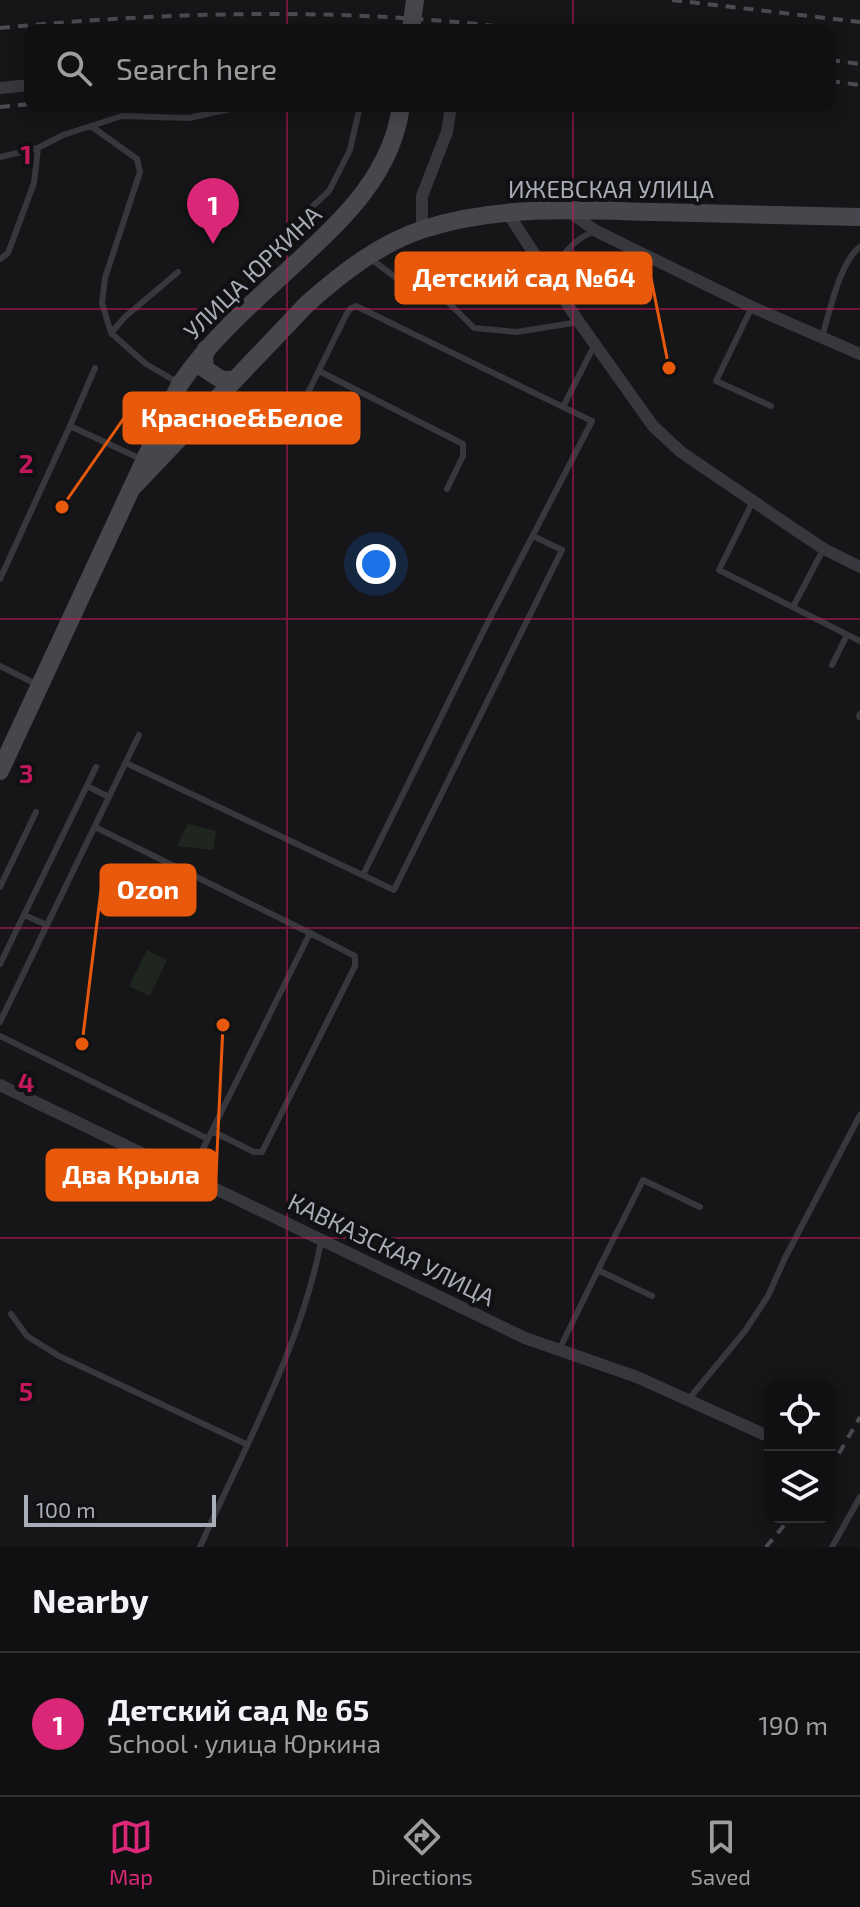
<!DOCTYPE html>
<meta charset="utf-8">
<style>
:root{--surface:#101012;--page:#1e1e20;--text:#f1f3f6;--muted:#9c9d9f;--line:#303032;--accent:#db2777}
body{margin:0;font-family:"Exo 2",sans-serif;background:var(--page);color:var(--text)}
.controls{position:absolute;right:24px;bottom:24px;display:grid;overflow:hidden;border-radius:16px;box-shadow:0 4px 20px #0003}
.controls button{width:72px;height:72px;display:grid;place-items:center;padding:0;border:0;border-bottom:2px solid var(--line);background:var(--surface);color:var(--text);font:40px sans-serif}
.scale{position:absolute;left:24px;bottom:20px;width:192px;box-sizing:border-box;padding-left:8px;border:4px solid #a8adb8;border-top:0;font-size:22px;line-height:28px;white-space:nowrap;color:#a8adb8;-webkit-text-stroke:6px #111113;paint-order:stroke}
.you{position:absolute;left:376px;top:564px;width:28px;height:28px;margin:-20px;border:6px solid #fff;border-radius:50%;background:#1a73e8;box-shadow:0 0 0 12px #1a73e833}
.badge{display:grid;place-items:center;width:52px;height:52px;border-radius:50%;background:var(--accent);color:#fff;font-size:26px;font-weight:700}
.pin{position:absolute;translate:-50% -66px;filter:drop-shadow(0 2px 4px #0008)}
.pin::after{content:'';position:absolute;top:42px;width:28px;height:24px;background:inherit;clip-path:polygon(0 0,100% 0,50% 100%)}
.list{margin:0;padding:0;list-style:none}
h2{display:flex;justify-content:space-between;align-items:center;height:104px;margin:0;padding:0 32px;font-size:34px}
h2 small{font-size:26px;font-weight:400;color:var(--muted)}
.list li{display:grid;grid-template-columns:52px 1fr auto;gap:24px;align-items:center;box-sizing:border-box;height:144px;padding:0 32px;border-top:2px solid var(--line)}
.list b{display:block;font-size:30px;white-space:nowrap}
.list p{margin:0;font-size:26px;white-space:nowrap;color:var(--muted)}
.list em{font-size:26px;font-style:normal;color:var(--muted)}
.icon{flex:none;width:44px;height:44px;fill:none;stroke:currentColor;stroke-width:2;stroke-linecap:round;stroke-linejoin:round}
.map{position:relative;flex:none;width:860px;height:1547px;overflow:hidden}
.search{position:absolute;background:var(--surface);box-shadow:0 4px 20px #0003;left:24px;right:24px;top:24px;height:88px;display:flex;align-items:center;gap:20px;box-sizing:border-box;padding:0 28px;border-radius:16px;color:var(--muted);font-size:30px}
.sheet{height:248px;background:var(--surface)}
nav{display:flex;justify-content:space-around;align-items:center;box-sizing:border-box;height:112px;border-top:2px solid var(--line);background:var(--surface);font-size:22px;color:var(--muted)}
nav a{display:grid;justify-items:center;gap:4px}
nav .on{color:var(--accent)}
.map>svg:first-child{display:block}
.green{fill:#1e261f}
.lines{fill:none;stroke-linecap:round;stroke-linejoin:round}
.lane{stroke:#37383d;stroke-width:6}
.street{stroke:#37383d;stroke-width:12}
.secondary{stroke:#45474d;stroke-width:18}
.rail{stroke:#4a4c52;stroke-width:4;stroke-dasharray:10 8;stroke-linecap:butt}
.secondary-bridge{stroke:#45474d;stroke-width:18}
.grid{fill:none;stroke:#c2185b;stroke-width:2;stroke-opacity:0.55}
.labels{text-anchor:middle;stroke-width:8;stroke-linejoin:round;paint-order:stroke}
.street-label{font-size:24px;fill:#a8adb8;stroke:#111113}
.grid-label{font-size:26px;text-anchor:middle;font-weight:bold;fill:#c2185b;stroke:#111113;stroke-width:8;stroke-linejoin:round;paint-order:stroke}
.leader{fill:none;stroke:#e8590c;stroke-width:3}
.callout-dot{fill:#e8590c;stroke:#111113;stroke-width:3}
.callout{fill:#e8590c;stroke:#e8590c;stroke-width:3}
.callout-label{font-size:26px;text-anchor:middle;font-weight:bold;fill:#fff}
</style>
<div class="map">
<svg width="860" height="1547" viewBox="0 0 860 1547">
<rect width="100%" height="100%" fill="#161618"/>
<path class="green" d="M188,824l28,7 -3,19 -36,-4z
M147,950l20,10 -17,36 -21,-10z"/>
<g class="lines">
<path class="lane" d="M91,126l46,33 3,13 -35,106 -3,25 9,30
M0,157l38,-9
M278,239l51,-48 21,-41 10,-44
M0,259l8,-6 26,-70 4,-35 25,-13 59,-19 67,2 55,-12
M371,259l28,21 39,12 36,36 43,4 62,-10
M551,280c9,-23 20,-40 44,-49
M438,292l38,-3 67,-22
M752,307l-36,74 55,25
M822,337c7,-23 18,-76 38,-90
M319,371l144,73v12l-16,33
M177,382l-31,-18 -35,-31 14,-16 53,-45
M302,405l44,-90 4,-6 6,-3 207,101 32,-63
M70,426l25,-58
M753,501l-34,69 141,71
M0,579l70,-153 71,33
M793,607l30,-57
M832,665l15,-30
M0,666l36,18
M859,717l1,-3
M126,763l268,127 168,-340 -29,-14
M87,786l22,11
M95,827l215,106 -121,244
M363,875l124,-251 105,-203 -29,-14
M0,887l36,-75
M24,915l23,10
M0,964l96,-197
M0,1022l139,-287
M0,1036l208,103
M212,1131l42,21h8l93,-186v-10l-45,-23
M598,1270l45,-90 57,27
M11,1314l16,22 32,20 187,88
M559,1350l39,-80 54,26
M688,1400l57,-69 23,-35 17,-38 75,-143
M200,1547c43,-97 102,-202 121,-306
M832,1547l28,-50"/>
<path class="street" d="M0,88l30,-3
M567,210l29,21 156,76 108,47
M507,212l72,110 74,104 28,26 110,75 33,22 36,18
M422,230v-34l25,-64 4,-26
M0,1085l525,253 112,39 133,60"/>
<path class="secondary" d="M206,349l-2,9 1,11 17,11h12
M131,489l176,-185c35,-31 73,-61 117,-75 74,-24 152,-19 229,-17 69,2 138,3 207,5
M0,771l180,-387c33,-48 77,-85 119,-124 47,-44 93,-87 102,-154"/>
<path class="rail" d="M672,0l188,22
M216,27l95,3
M0,28c175,-17 353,-21 528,2
M517,28l38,2
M830,60l30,4
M830,81l30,4
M0,107l30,-3
M830,1469l30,-52
M766,1547l25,-30"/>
<path class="secondary-bridge" d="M411,30l4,-30"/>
</g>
<path class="grid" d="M287,0v30M573,0v30M287,106v1441M573,106v1441M0,309h860M0,619h860M0,928h860M0,1238h860"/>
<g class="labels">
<g class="street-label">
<text x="611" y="198">ИЖЕВСКАЯ УЛИЦА</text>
<text transform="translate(253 273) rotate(-44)" y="8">УЛИЦА ЮРКИНА</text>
<text transform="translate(391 1250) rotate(26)" y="8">КАВКАЗСКАЯ УЛИЦА</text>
</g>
</g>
<g class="grid-label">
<text x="26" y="164">1</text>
<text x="26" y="473">2</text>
<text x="26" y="783">3</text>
<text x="26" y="1092">4</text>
<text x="26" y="1401">5</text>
</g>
<path class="leader" d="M669 368L651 278M62 507L124 418M82 1044L101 890M223 1025L216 1175"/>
<g class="callout-dot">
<circle cx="669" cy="368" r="8"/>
<circle cx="62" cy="507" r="8"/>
<circle cx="82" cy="1044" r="8"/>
<circle cx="223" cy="1025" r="8"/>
</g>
<g class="callout">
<rect x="396" y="253" width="255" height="50" rx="8"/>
<rect x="124" y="393" width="235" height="50" rx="8"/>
<rect x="101" y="865" width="94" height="50" rx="8"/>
<rect x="47" y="1150" width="169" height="50" rx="8"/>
</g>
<g class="callout-label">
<text x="524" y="287">Детский сад №64</text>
<text x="242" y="427">Красное&amp;Белое</text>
<text x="148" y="899">Ozon</text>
<text x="131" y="1184">Два Крыла</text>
</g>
</svg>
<div class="controls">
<button><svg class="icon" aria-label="locate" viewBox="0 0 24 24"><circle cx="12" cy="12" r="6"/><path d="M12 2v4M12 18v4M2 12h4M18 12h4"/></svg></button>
<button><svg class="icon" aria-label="layers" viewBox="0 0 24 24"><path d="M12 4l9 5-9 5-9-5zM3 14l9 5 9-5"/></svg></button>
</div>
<div class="scale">100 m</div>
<div class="you"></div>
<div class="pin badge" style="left:213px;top:244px">1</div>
<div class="search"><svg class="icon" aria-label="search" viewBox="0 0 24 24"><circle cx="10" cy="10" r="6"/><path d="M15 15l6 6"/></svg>Search here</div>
</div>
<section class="sheet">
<h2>Nearby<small></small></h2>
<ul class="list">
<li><span class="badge">1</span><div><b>Детский сад № 65</b><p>School · улица Юркина</p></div><em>190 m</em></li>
</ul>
</section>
<nav>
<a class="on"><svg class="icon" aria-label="map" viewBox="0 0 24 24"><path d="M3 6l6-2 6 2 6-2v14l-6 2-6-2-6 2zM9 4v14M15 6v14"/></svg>Map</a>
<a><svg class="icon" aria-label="directions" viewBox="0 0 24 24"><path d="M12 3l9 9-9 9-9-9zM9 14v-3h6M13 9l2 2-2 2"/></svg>Directions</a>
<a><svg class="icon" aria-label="saved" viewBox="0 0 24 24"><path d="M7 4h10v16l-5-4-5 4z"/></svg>Saved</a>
</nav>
